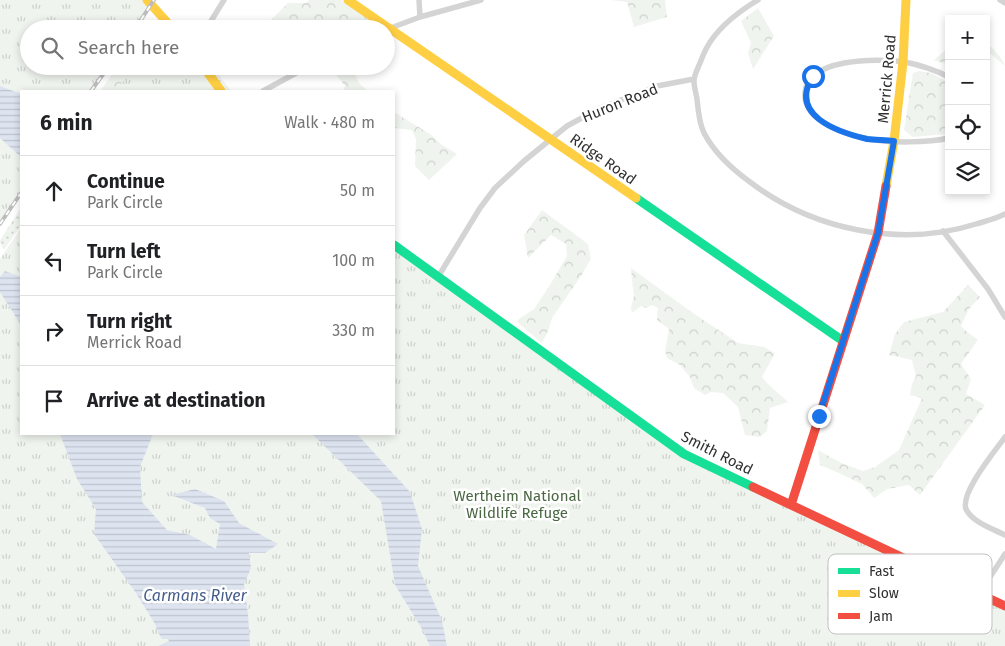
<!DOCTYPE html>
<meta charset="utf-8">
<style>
:root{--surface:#fff;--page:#f6f6f6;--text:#202124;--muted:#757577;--line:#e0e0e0}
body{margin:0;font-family:"Fira Sans",sans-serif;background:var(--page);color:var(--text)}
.controls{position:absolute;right:15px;top:15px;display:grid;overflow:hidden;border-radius:0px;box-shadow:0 2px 8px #0003}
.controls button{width:45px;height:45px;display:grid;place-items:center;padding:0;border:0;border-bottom:1px solid var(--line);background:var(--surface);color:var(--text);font:25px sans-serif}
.stop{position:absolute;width:15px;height:15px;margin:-11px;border:4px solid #1a73e8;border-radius:50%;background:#fff}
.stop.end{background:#1a73e8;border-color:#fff;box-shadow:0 1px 5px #0008}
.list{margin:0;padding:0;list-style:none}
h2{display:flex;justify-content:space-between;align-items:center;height:65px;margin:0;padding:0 20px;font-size:21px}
h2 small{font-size:16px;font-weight:400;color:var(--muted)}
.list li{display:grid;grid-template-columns:32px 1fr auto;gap:15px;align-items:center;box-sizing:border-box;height:70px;padding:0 20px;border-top:1px solid var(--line)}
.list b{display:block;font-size:19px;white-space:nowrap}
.list p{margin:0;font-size:16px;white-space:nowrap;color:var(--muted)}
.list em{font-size:16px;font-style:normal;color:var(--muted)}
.icon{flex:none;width:28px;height:28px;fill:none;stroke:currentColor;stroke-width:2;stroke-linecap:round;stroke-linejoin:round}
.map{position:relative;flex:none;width:1005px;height:646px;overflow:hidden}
.search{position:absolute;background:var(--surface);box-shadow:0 2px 8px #0003;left:20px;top:20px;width:375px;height:55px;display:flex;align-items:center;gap:12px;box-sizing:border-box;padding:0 18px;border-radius:28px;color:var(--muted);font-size:19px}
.panel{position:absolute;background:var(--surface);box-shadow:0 2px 8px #0003;left:20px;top:90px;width:375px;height:345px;border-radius:0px}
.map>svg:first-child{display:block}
.grass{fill:url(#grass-dots)}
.forest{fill:url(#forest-crowns)}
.park{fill:url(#park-tufts)}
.water{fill:url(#water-rules)}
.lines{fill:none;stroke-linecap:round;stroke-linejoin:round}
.street{stroke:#d4d4d4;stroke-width:5.5}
.fast{stroke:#16e098;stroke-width:9}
.slow{stroke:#ffcf43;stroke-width:9}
.jam{stroke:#f24e42;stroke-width:9}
.rail-casing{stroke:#bcbcbc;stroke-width:4}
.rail{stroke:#fff;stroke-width:2;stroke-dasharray:5.5;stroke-linecap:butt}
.route{stroke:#1a73e8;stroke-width:6}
.labels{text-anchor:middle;stroke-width:5;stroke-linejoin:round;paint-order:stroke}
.street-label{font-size:15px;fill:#303030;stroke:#fff}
.park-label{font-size:15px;fill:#4a6742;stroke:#fff}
.water-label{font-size:16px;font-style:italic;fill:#465e8a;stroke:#fff}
.key{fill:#fff;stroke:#c1c1c1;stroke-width:1}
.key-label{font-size:14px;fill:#303030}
</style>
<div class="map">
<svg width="1005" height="646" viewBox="0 0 1005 646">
<defs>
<pattern id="grass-dots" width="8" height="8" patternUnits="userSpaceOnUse" patternTransform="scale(1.25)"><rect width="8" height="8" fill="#f0f4ee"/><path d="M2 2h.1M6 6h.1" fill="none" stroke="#ced2cc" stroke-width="1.8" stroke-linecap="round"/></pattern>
<pattern id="forest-crowns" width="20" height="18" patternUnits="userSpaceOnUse" patternTransform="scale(1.25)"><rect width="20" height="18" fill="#f0f4ee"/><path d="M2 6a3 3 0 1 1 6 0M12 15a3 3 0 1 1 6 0" fill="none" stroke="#ced2cc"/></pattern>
<pattern id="park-tufts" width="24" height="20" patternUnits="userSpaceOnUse" patternTransform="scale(1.25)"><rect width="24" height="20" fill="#f0f4ee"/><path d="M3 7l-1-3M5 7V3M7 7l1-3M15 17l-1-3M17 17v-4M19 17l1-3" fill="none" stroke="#ced2cc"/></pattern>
<pattern id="water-rules" width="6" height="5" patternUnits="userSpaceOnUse" patternTransform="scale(1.25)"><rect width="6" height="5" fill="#dde4f0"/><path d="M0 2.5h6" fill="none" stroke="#bec4ce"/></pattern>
</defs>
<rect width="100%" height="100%" fill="#fff"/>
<path class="grass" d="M21,208v17l-17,25 -4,-7v-3z"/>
<path class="forest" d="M309,0h32l34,23 -5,6h-87l-12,-9 17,-17h18z
M611,0h54l2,17 -33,10 -7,-25z
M758,8l16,28 -21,33 -5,-16 3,-10 -10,-22z
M986,42c7,7 16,15 19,24l-19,-16z
M949,47v18l-15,-5z
M118,66h77l18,25h-113z
M329,66h22l8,17 9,8h-25l2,-5z
M919,71l12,2 18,10v50l-3,1 -33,3 -9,-7 9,-57z
M394,112l36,22 12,11 15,9 -28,26 -14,-14 1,-27 -4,-9 -18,-2z
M542,210l46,34 3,15 -10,17 -29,42 -3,11 -7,14 -25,-21 2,-3 15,-10 16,-24 17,-29 -1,-12 -15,-9 -23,23 -4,-23z
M631,268l59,43 48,32 26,4 11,6 -13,24 5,6 21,19 -18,6 -3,23 -7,6 -15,-2 -7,-28 -15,-14 -12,-1 -6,3 -11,-7 -4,-11 -10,-12 -13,-7 -2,-7 4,-22 -12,-9 1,-12 -6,-3 -6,3 -5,-2 -9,7 -1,-6 3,-11 -2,-15z
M968,285l12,12 -11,12 -8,17 5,5 12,9 -17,24 10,15 -5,15 19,11 -65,90 -11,-10 -22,4 -13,9 -12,-14 -23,-11 -19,-8 -2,-15 23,13 22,8 12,-4 24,-17 23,-52 -12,-3 2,-11 4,-8 -4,-16 -23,-5 6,-21 9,-12 39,-10z"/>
<path class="park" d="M0,0h155l-20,29h-106v37h80l-18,25h-70v101l-21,30z
M134,66h78l19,25h-115z
M21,228v206h373v-193l257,185 42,28 26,19 286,135v38h-1005v-387z"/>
<path class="water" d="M0,86l21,8v63l-21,-19z
M5,271l16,6v48l-21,-33v-15z
M60,434h93l-13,33 2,35 25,28 23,5 26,14 4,-25 -10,-6 -5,-10 -34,-13 24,-6 29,12 15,22 39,21 -13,9h-16l2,15 -7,16 4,30 2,32h-92l11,-5 -1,-2h-6l-4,-7 -3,-8 -19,-31 -42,-59 2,-25 -19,-30z
M312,434h45l53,58 12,37 -4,37 24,55 5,25h-17l-8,-17 -27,-44 -14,-84z"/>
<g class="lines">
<path class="street" d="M419,0l1,17
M758,0c-20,12 -41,28 -52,49 -2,4 -4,9 -6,14 -2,5 -6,12 -6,18 0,6 2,12 3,18 1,11 2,24 7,34 10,19 28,36 46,49 63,48 150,66 226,42 10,-3 20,-5 29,-10
M1000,0l5,3
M206,29l18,-29
M388,29l32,-12 61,-17
M949,77c-14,-7 -29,-12 -44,-15 -26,-4 -103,-5 -100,35 2,25 43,38 64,42 21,4 59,4 80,-1
M263,91l46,-25
M943,231l45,58 17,28
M438,277l42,-69 15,-20 29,-27 43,-35 33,-18 57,-22 37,-7
M1005,437c-10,14 -45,56 -39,72 6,13 27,20 39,26
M979,594l26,-40"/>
<path class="fast" d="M636,198l207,143
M394,245l290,209 69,33"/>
<path class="slow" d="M147,0l26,29
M348,0l288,198
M203,66l18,25
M886,186l8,-45 9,-79 3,-62"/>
<path class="jam" d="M753,487l252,119
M791,505l87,-272 8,-47"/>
<g class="rail-casing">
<path id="rail" d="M135,29l19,-29
M91,91l18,-25
M0,224l21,-31"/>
</g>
<use href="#rail" class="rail"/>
</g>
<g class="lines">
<path class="route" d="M813,76c-25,39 24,56 54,63 9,1 18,1 27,2l-16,92 -59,183"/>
</g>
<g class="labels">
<g class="street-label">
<text transform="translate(887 79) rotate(-85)" y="5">Merrick Road</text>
<text transform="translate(620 103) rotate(-22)" y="5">Huron Road</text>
<text transform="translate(603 159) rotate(35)" y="5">Ridge Road</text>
<text transform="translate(717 453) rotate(27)" y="5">Smith Road</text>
</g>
<g class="park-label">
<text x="517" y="501">Wertheim National<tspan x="517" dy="17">Wildlife Refuge</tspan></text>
</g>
<g class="water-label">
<text x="195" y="601">Carmans River</text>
</g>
</g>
<rect x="828" y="554" width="164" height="80" rx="8" class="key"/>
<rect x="838" y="568" width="22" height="6" fill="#16e098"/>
<rect x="838" y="590" width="22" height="7" fill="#ffcf43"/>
<rect x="838" y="613" width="22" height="6" fill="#f24e42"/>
<g class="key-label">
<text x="869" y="576">Fast</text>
<text x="869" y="598">Slow</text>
<text x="869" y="621">Jam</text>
</g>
</svg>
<div class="controls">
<button>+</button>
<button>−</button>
<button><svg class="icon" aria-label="locate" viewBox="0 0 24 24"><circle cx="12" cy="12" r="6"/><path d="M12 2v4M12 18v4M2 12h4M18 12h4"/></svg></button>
<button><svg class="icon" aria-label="layers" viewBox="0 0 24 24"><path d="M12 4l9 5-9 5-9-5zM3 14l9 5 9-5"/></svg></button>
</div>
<div class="stop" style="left:813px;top:76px"></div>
<div class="stop end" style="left:819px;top:416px"></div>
<div class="search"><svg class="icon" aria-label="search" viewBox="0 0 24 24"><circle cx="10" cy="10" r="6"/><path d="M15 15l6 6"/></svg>Search here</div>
<section class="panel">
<h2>6 min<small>Walk · 480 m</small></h2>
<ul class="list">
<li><svg class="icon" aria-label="ahead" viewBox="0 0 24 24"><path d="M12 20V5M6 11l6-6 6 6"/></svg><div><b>Continue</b><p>Park Circle</p></div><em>50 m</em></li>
<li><svg class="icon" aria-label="left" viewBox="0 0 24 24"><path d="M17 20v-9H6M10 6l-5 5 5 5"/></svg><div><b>Turn left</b><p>Park Circle</p></div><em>100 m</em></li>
<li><svg class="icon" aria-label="right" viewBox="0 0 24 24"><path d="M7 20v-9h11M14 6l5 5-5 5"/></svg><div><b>Turn right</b><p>Merrick Road</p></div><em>330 m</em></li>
<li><svg class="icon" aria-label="arrive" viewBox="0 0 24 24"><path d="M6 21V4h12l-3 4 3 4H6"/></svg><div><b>Arrive at destination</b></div></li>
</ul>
</section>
</div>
